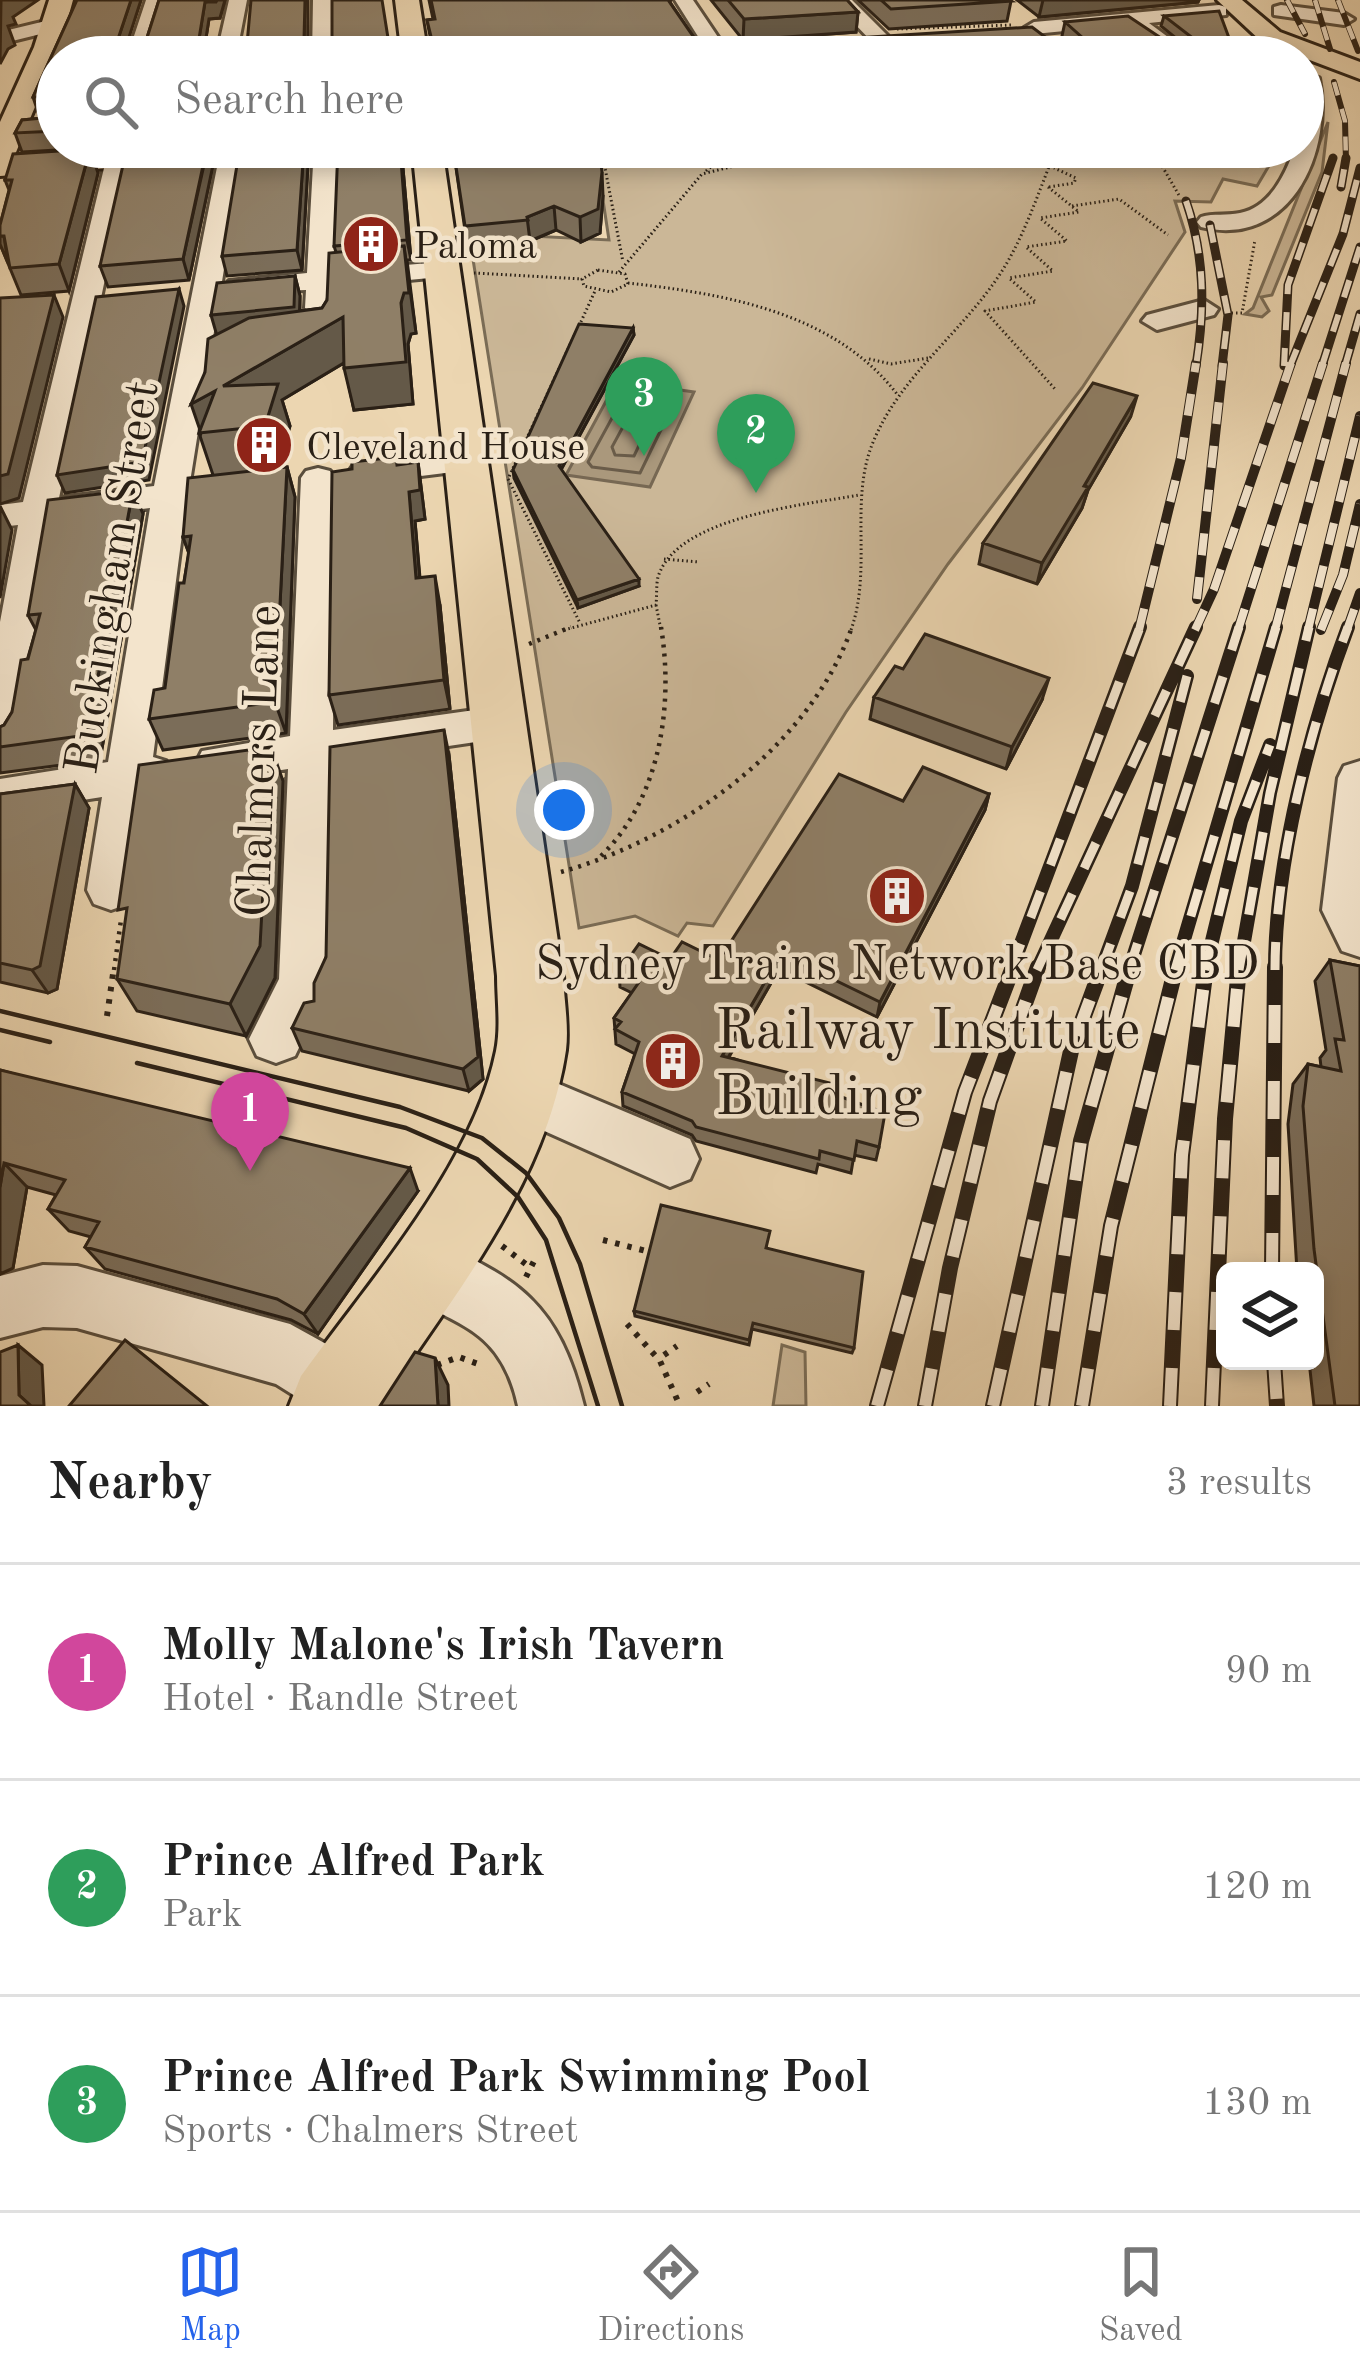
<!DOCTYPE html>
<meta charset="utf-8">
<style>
:root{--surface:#fff;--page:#f6f6f6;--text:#222;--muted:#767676;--line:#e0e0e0;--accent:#2563eb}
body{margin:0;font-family:"Old Standard TT",serif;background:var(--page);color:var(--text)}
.controls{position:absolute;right:36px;bottom:36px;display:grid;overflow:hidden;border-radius:18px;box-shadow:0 6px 18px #0003}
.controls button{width:108px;height:108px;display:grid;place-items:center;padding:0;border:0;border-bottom:3px solid var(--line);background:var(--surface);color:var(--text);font:60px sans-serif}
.you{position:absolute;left:564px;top:810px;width:42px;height:42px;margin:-30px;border:9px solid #fff;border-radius:50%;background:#1a73e8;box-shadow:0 0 0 18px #1a73e833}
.badge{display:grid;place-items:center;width:78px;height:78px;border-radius:50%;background:var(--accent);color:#fff;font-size:39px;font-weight:700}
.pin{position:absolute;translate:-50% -99px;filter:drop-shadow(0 3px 6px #0008)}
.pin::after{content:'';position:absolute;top:63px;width:42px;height:36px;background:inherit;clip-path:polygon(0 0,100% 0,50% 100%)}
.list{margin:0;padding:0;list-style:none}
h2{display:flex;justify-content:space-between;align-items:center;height:156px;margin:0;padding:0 48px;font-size:51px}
h2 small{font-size:39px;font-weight:400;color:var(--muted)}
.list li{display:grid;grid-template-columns:78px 1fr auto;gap:36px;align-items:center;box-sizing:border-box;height:216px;padding:0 48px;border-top:3px solid var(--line)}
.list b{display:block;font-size:45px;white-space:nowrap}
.list p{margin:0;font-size:39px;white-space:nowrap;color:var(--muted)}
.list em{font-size:39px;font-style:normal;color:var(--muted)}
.icon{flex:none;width:66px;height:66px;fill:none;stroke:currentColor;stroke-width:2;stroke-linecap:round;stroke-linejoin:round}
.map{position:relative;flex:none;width:1360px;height:1406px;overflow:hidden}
.search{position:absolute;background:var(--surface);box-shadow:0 6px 18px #0003;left:36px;right:36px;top:36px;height:132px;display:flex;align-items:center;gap:30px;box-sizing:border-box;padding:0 42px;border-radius:66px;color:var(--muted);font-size:45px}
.sheet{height:804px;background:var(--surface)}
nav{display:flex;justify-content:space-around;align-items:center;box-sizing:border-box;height:168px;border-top:3px solid var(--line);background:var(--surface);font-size:33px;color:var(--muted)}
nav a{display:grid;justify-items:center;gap:6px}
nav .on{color:var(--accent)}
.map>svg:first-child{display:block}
.green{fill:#cbb797;stroke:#7a6c56;stroke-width:3}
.water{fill:#aa987c;stroke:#776853;stroke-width:3}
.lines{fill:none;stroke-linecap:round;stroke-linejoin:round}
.shore{stroke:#6a5c49;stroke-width:3}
.minor-casing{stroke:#5a4e3d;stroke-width:6}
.major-casing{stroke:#2a2016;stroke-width:6}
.path-far2{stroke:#2a2016;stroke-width:3;stroke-dasharray:1.5 3;stroke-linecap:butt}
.path-far1{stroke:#2a2016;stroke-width:4.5;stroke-dasharray:3 6;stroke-linecap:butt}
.path{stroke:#2a2016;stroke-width:6;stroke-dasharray:4.5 8;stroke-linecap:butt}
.minor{fill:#f3e4cc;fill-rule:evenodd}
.major{fill:#ecd6b1;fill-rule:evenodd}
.tram{stroke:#2a2016;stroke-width:4.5}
.rail-far4-casing{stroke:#2a2016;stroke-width:6}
.rail-far3-casing{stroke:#2a2016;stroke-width:9}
.rail-far2-casing{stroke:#2a2016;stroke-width:10}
.rail-far1-casing{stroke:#2a2016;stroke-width:14}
.rail-casing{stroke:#2a2016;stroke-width:16}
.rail-far4{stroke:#f3e4cc;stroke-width:4.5;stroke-dasharray:14;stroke-linecap:butt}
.rail-far3{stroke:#f3e4cc;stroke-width:6;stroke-dasharray:18;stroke-linecap:butt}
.rail-far2{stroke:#f3e4cc;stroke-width:8;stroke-dasharray:22;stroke-linecap:butt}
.rail-far1{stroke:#f3e4cc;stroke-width:9;stroke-dasharray:28;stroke-linecap:butt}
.rail{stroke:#f3e4cc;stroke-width:12;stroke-dasharray:38;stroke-linecap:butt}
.wall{fill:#7b6d59;stroke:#2a2016;stroke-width:3}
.shaded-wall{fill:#645948;stroke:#2a2016;stroke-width:3}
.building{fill:#8f7f67;stroke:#2a2016;stroke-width:3}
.labels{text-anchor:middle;stroke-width:9;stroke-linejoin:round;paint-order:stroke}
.far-poi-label{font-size:39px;fill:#2a2016;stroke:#f3e4cc;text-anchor:start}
.street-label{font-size:48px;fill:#2a2016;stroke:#f3e4cc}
.poi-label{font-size:48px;fill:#2a2016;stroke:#f3e4cc}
.near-poi-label{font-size:57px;fill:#2a2016;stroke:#f3e4cc;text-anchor:start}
</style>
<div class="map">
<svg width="1360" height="1406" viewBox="0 0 1360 1406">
<rect width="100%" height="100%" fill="#ecd6b1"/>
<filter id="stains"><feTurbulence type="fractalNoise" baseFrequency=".00167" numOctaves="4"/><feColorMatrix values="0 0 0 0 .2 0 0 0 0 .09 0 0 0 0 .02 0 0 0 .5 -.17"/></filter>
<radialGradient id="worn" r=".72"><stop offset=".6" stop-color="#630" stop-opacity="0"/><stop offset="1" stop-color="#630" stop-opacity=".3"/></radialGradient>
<path class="green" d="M1328,122l-6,50 -50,123 -11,2 8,14 -7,6 -17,-3 8,-6z
M595,147h609l22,18 35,-6 5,-12h14l-23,39 -34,-7 -12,23 -36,-1 10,31 -103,156 -134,176 -102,148 -133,214 -26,-3 -9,13 -43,-20 -56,12 -107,-675 61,-6 -2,-11 78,4z
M782,1345l23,7 1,54h-33z"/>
<path class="water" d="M617,381l77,11 -44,95 -84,-12z"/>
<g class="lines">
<path class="shore" d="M624,396l49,9 -33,68 -48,-6 -4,-5z
M631,412l17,1 3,7 -17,36 -19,-1 -3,-8z"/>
<g class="minor-casing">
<path id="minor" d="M146,0h18l-17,57h-20z
M229,0h18l-11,57h-20z
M313,0h18l1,57h-20z
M675,0h18l31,46 90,-7 10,6 -10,6 -103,6z
M832,0h20l36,36v8h-14z
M1219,5l7,2v8l-77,8 46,34h-23l-46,-32 -92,9 -10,-6 10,-6z
M1281,5l63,8 10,6 -10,6 -70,-10v-8z
M54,19l10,6 -3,4 -61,15v-12z
M1303,73l16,5c15,74 -29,171 -118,149l-4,-5 4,-5c13,-4 26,-1 39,-4 31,-6 46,-40 55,-66h8z
M221,147l22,3 -53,332 17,3 5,7 -5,7 -21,5 -33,253 13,4 6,12 -6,12 -18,5 -13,100 -7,14 -17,6 -17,-6 -7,-14 15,-93 -102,16v-34l108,-17 42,-254 -95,12 -33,216 -7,11 -15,5v-130l18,-97 -18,2v-22l23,-3 83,-342 12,-7 12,7 -71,338 95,-12z
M314,147h24l-4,124 107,-9 10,2 4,6 -4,6 -117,11 -1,21 -14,9 -14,-9 1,-18 -77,3 -4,-6 4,-6 78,-8z
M1204,300l14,9 -4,6 -57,15 -15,-9 5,-6z
M465,452l12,3 5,7 -5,7 -112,14 -12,-3 -5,-7 5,-7 12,-3z
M318,468l12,3 5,7 -2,252 163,-23 15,5 6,11 -6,11 -15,5 -163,24 -2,218 -36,75 -19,7 -19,-7 -8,-17 30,-60 9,-210 -70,11 -16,-5 -6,-12 6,-12 88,-15 11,-258 5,-7z
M1360,761v196l-18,-6 -20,-41 16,-132 6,-12z
M523,1069l167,70 9,20 -9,20 -20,8 -166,-74 -9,-18 9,-18z
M425,1238c94,39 134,66 159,168h-66c-22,-103 -97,-74 -123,-138l8,-22z
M43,1265l34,1 213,58 76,42 9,23 -7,17h-57l-35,-22 -199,-56 -34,-1 -43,11v-62z"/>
</g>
<g class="major-casing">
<path id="major" d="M49,0h24l-13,47 -46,110 133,-10h138l-15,9 -270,20v-54l34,-75z
M395,0h24l9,57h-26z
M1217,0h25l38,32 80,30v17l-98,-37z
M412,147h30l121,829c1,23 6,50 3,74 -20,134 -113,246 -186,356h-91l12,-30c68,-95 172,-211 195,-325 5,-24 1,-51 1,-75z"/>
</g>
<path class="path-far2" d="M897,29l114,-4
M601,147l22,115
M1151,147l29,50
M1049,166h114
M706,171l27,-24
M1048,187l31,25 -39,6 27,23 -41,6 27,24 -44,7 27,24 -51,9 70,78
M1049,187l25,-4 2,-5 -22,-10
M1072,206l47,-7 49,36
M598,270l27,4 3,10 -17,8 -27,-6 -2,-7z
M619,272l83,-98 108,-27
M474,273l108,6
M628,283c97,11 206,29 269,111
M1227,313h15l13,-73
M579,326l16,-35
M574,336l-66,143 72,144
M869,359l22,5 37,-6
M664,559l35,3
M656,605l5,25
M564,630l92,-25c1,-8 0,-20 2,-28 19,-61 148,-72 201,-82
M851,630c22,-62 -3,-131 23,-190 26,-62 84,-105 122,-160 28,-40 42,-88 61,-133"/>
<path class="path-far1" d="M529,644l42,-17
M601,856c59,-57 73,-150 60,-229
M561,872c120,-34 249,-125 291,-245
M114,970l7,-50"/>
<path class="path" d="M107,1016l7,-49
M603,1240l47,12
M502,1246l29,22
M526,1277l11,-22
M627,1324l33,37 20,45
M664,1355l13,-9
M437,1365l22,-8 22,8
M697,1392l12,-8"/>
<use href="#minor" class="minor"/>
<use href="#major" class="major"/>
<path class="tram" d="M0,1011l400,96 82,31 44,35 33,45 21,46 42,142
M0,1030l50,12
M137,1063l269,65 71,31 41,38 28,43 52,166"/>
<g class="rail-far4-casing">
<path id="rail-far4" d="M1287,0l18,34
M1315,0l15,49
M1338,0l20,51
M1334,82l11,39 1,40"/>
</g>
<g class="rail-far3-casing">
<path id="rail-far3" d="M1341,187l5,-29
M1186,201c19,55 19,108 10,165
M1210,225l18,90 -6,51
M1284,366l4,-81 45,-127
M1290,366l53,-132 17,-66
M1322,366l38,-119
M1345,366l15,-52"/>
</g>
<g class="rail-far2-casing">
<path id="rail-far2" d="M1197,599l26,-236
M1139,630l42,-172 15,-95
M1195,630l19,-41 77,-226
M1238,630l85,-267
M1275,630l71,-267
M1308,630l52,-214
M1321,630l22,-55 17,-71
M1347,630l13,-37"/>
</g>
<g class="rail-far1-casing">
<path id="rail-far1" d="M1011,970l129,-343
M1037,970l159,-343
M1101,970l31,-84 55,-210
M1129,970l110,-343
M1175,970l101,-343
M1205,970l36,-149 29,-76
M1239,970l31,-177 39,-166
M1275,970c0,-108 35,-242 73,-343"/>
</g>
<g class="rail-casing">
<path id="rail" d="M1272,1271l3,-304
M1274,1361l3,45
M877,1406l88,-314 48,-125
M925,1406l25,-138 40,-167 48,-134
M993,1406l78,-355 31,-84
M1042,1406l39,-265 49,-174
M1082,1406l29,-180 65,-259
M1170,1406l12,-251 24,-188
M1212,1406l13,-287 14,-152"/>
</g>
<use href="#rail-far4" class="rail-far4"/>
<use href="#rail-far3" class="rail-far3"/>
<use href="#rail-far2" class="rail-far2"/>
<use href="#rail-far1" class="rail-far1"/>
<use href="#rail" class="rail"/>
</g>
<path class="wall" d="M77,0h64l-15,44h19l14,-44h66l-5,18 -11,1 -6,38h-146v90h52l-87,5 -7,-19 7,-13 32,-3v-2h-15l-6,-18z
M429,0h242l-1,2 27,40v15h-263l-7,-37 6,-1z
M711,0h136l11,12 -2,20 -113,8z
M858,0h151l2,1 -4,20 -118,8z
M1017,0h182l-1,2 -159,15z
M1164,16l68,30 -3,11h-30l-38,-31z
M1065,22l102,20 -2,8 -409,7 1,-13 318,3 -13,-11z
M309,147l-7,123 -75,6 -5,-20z
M453,147l150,49 -3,37 -19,9 -25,-12 -26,11 1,4 -63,6z
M1207,147h42l-38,3z
M402,157l9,103h-4l9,73 -5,1 -3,10 5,60 -59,6 -10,-47 -62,37 8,26 -13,42 10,-1 8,30 -9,236 -123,17 -14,-31 16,-31 24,-135 -6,-16 30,-62 -14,-42 6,-61 12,-38 78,-58 5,20v15l22,-3 5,-8 9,-48 -2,-6z
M213,165l-24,115 -81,7 -8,-21z
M98,173l-29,118 -48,4 -21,-51v-19l9,-35 -4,-10z
M633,328l1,7 -73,135 78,116 -61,22 -64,-130 -1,-8z
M1131,416l-43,74 -6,18 -45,76 -58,-20 4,-21z
M418,462l7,57 -10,2 5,57 20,27 10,104 -112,16 -9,-30 23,-226z
M143,514l-43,246 -100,13v-46l4,-2 8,-13 24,-82 -8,-15z
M874,697l168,3 -36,69 -136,-50z
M449,755l34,324 -14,12 -167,-40 -10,-23 22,-27 12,-44z
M283,781l-8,197 -29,58 -109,-25 -20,-32z
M75,784l14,24 -32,181 -9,4 -48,-11v-188z
M989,794l-4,16 -108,207 -98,-48 -50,88 99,35 51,55 -3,13 -22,-5 -3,18 -33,-9 -2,9 -120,-32 -4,-6 -69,-29 -1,-14 13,-38 -19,-10 -2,-26 18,-25 -12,-6 -1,-15 51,-13 49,1 184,-159z
M1330,960l30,6v440h-46l-5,-45h6v-90h-18l-9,-147 5,-40 15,-20 13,3 -1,-9 6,-8 -11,-69z
M0,1070l418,121 -100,143 -27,-14 -186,-51 -20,-22 6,-10 -22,-6 -21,-22 8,-14 -29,-8 -14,81 -13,6z
M767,1248l87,100 -2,5 -100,-24 -3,16 -114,-29 -1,-5z"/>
<path class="shaded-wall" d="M1,0h37l-25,17 3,7 -8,2 7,19 -7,4 -8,15z
M131,0h10l-18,56 -5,-17z
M217,0h8l-5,18 -11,1 -6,38h-7l9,-55z
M305,0h3v57l-4,-17z
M1043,0h156l-1,2 -159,15z
M858,12l-2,20 -113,8 1,-21z
M697,42v15h-21v-14z
M611,47v10h-51l-1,-6z
M208,147l5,18 -24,115 -6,-21z
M304,147h5l-7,123 -5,-20z
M401,147l1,10 9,103 -4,-20z
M90,149l8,24 -29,118 -10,-27z
M602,172l1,24 -3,37 -19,9 -1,-25z
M554,206l2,24 -26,11 -3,-24z
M0,236h4l4,27 -8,-19z
M404,246l12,87 -5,1 -3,10 5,60 -59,6 -10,-42 57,-65z
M295,276l5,20 -1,32 -82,8 -6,-21z
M179,289l5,17 -35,174 -84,13 -8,-18z
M54,295l9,22 -44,181 -19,6v-28z
M343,317l9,41 -70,42 8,26 -13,43 -12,-43 -42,-40z
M633,328l1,7 -75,138v-7z
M215,391l-14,42 -10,-29z
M1137,396l-6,20 -43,74 -6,18 -45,76 5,-21 42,-77z
M418,462l7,57 -10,2 7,86 -6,-29 -7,-86z
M287,467l8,30 -9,236 -11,-31z
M133,490l10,24 -43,246 -13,-25z
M0,506l12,24 -12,68z
M191,536l3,32 -11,-31z
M435,576l5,29 10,104 -6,-29z
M639,579v7l-61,22 -1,-8z
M1049,678l-7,22 -36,69 6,-22z
M444,730l5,25 34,324 -14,12 -6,-22z
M271,747l12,34 -8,197 -29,58 -16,-32z
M75,784l14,24 -32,181 -9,4 -16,-23z
M989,794l-4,16 -108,207 3,-15z
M781,954l-2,15 -58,101 1,-14z
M4,1163l23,24 -14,81 -13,6v-87z
M410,1168l8,23 -100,143 -14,-20z
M18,1345l24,20 2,41h-13l-12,-11z
M435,1358l13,27 1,21h-11z"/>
<path class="building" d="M77,0h54l-13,39 4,6 23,-1 14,-44h58l-1,2h-11l-9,55h-139v74l-42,2 7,-13 32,-3v-20h-21z
M251,0h54l-1,40 5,5 23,-2v-43h50l9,57h-142l3,-14 -5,1z
M431,0h237l29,42 -21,1 9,14h-69l-5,-10 -52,4 3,6h-126l-9,-37 8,-1z
M728,0h119l11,12 -114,7z
M881,0h128l2,1 -120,8z
M1219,11l13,35h-29l-39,-30z
M1128,16l39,26h-14l21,15h-414h6l-9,-13 275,-17 25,19 25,1 3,-7 -20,-18z
M192,147h15l-24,112 -83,7 26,-114z
M240,147h64l-7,103 -75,6z
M338,147h62l7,93 -73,6z
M453,147h146l3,25 -4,37 -18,8 -26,-11 -27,11 1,3 -63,6z
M90,149l-31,115 -49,4 -6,-32h-4v-11l12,-45h-7l8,-26z
M404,246l5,47h-5l-3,10 5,59 -62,6 -1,-51 -120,69 55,-2 -13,42 -66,7 16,-42 -24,13 14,-32 3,-33 41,-21 73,-10 5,-8 2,-47z
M295,276l-1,31 -83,8 6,-32z
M179,289l-37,173 -85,13 39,-178z
M54,295l-46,179 -8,2v-178z
M579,324l54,4 -74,138 80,113 -62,21 -64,-130z
M1093,383l44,13 -53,90 4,1 -46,76 -59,-20z
M396,457l1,8 21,-3 2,28 -11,2 7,86 19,-2 9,104 -115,15 3,-223 20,-3v-7z
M287,467l-12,235 -126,17 5,-29 11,-2 14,-105h5l7,-47 -8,1 5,-59z
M133,490l-46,245 -87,12v-20l4,-2 8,-13 9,-52 7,-1 12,-45 -12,1 20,-115z
M925,634l124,44 -37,69 -138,-50 21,-31 8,3z
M444,730l34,327 -15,12 -171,-41 12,-25 10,-2v-18l12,-26 4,-210z
M271,747l-11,199 -30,58 -113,-25 10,-71 -9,2 21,-145z
M923,767l66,27 -109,208 -99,-48 -59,102 108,27 -2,9 57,21 -6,34 -22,-6 -3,19 -34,-9 -1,8 -123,-32 -4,-6 -70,-29 17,-50 -24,-13 6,-7 -7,-4 25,-36 -20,-10 20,-28 31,15 12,-17 37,18 120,-186 64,27z
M75,784l-35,182 -8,4 -32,-7v-169z
M1330,960l30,6v440h-25l-21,-157 -11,-143 5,-42 33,7 -6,-32 9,1z
M0,1070l410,98 -106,146 -27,-15 -192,-52 14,-25 -51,-13 17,-29 -61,-17 -4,24z
M661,1205l109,26 -4,17 97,24 -9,76 -101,-25 -4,17 -115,-29z
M125,1340l82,66h-138z
M18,1345l1,50 12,11h-31v-54z
M415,1352l20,6 3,48h-58z"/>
<defs>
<g id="building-disc" transform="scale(3)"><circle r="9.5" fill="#8f2418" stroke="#f3e4cc"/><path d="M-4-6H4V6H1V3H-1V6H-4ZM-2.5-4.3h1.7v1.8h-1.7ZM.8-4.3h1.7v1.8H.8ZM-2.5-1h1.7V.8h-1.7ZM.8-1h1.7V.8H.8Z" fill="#fff"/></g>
</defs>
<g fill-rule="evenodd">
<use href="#building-disc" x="371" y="244"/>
<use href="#building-disc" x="264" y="445"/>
<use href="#building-disc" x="897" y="896"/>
<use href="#building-disc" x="673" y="1061"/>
</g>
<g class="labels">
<g class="far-poi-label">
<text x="413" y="258">Paloma</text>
<text x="306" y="459">Cleveland House</text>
</g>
<g class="street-label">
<text transform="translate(110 577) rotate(-81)" y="17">Buckingham Street</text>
<text transform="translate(257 761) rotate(-88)" y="17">Chalmers Lane</text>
</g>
<g class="poi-label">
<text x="897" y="979">Sydney Trains Network Base CBD</text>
</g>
<g class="near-poi-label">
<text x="715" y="1048">Railway Institute<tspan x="715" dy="66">Building</tspan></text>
</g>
</g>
<rect width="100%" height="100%" filter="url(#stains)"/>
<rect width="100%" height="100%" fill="url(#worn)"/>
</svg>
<div class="controls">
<button><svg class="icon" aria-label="layers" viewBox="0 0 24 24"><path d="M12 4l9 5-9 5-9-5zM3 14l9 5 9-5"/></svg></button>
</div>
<div class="you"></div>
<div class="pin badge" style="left:250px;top:1171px;background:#d1479c">1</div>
<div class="pin badge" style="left:756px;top:493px;background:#2e9e5b">2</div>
<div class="pin badge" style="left:644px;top:456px;background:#2e9e5b">3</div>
<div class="search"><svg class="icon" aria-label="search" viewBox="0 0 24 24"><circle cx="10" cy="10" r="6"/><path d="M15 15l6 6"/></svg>Search here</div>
</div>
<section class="sheet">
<h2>Nearby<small>3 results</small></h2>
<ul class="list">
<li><span class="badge" style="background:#d1479c">1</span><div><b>Molly Malone's Irish Tavern</b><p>Hotel · Randle Street</p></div><em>90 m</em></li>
<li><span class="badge" style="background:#2e9e5b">2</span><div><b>Prince Alfred Park</b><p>Park</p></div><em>120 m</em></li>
<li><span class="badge" style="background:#2e9e5b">3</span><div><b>Prince Alfred Park Swimming Pool</b><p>Sports · Chalmers Street</p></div><em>130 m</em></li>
</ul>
</section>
<nav>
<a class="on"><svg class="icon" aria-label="map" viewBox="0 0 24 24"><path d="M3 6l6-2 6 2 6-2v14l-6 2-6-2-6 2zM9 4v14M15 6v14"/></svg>Map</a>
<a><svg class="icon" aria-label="directions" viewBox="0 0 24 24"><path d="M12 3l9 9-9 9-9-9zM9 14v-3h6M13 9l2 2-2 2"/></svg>Directions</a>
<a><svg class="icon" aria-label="saved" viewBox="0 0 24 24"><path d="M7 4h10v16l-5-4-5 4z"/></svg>Saved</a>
</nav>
